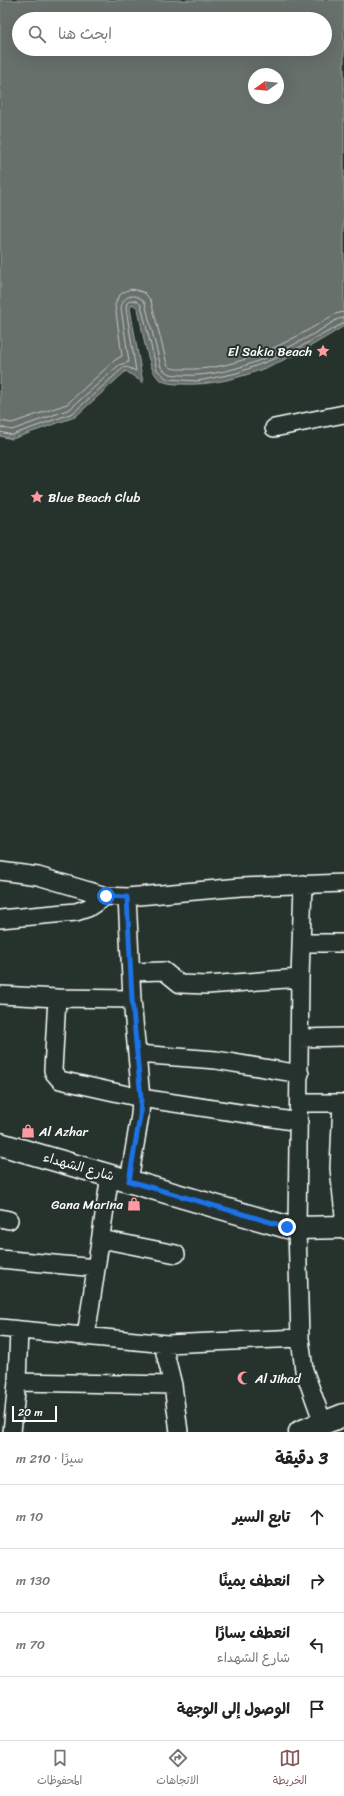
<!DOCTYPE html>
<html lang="ar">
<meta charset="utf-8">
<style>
:root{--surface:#fff;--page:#f6f6f6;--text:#222;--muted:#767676;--line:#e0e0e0;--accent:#85585c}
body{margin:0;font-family:Sriracha,"Playpen Sans Arabic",sans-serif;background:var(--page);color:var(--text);direction:rtl}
.compass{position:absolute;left:248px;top:68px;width:36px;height:36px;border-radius:50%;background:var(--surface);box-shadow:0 4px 16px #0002;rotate:255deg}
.scale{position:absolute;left:12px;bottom:10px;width:45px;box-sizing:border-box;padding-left:4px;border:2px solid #fff;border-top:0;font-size:11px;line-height:14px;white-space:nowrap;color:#fff;-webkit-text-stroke:3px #26332d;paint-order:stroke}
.stop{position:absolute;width:12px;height:12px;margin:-9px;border:3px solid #1a73e8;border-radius:50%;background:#fff}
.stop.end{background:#1a73e8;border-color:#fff;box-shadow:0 1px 4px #0008}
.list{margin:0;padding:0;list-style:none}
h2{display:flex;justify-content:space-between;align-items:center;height:52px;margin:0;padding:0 16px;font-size:17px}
h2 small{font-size:13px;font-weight:400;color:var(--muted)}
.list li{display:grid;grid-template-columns:26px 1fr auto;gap:12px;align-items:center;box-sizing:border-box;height:64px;padding:0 16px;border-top:1px solid var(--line)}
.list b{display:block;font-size:15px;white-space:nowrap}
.list p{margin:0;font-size:13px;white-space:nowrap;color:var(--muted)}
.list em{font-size:13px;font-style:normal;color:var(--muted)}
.icon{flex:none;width:22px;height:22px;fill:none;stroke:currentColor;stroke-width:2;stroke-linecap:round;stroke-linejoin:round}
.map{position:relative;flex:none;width:344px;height:1432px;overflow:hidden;direction:ltr}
.search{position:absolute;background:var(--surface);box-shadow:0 4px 16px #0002;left:12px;right:12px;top:12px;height:44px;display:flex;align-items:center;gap:10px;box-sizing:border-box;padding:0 14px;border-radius:22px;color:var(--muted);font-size:15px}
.sheet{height:308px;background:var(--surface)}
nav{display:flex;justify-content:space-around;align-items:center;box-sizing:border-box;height:56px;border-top:1px solid var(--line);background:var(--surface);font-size:11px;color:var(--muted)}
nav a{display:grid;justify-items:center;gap:2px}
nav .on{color:var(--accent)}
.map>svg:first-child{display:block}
.water{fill:#67706c;stroke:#a4a9a7;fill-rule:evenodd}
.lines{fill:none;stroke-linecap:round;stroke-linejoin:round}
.shore{stroke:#c2c6c4;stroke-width:1}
.street-casing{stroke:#fff;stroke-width:20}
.secondary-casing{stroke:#fff;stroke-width:25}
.street{stroke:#26332d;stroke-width:17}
.secondary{stroke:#26332d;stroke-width:22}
.route{stroke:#1a73e8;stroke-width:5}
.labels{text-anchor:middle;stroke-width:4;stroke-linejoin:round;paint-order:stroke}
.poi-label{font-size:13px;fill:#fff;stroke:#26332d;text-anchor:start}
.street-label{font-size:13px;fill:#fff;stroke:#26332d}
</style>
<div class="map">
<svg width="344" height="1432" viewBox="0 0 344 1432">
<rect width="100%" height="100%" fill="#26332d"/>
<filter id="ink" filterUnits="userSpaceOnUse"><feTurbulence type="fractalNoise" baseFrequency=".025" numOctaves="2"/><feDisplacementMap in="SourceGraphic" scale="8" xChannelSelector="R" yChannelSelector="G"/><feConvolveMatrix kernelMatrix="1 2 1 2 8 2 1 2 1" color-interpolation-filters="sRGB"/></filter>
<g filter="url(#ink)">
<path class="water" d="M0,0h344v326c-47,30 -105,61 -162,58 -8,0 -16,0 -23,-5 -12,-10 -17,-53 -21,-70l-5,-5 -3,4 13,75 -17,-12 -51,46 -63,22 -12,-3zM19,19h306v30h-306zM254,74h24v24h-24z"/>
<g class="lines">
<path class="shore" d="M0,421l12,2 55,-19 48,-44 7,-4 -7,-51 3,-8 4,-4 8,-4 6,1 9,3 6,8 16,63c4,6 10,5 16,5 52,3 109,-28 152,-55l9,-2
M0,427l12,3 58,-21 49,-44 10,-3 -8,-54c2,-14 16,-16 24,-5l16,64c6,8 13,8 22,8 53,3 111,-28 155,-56l6,-1
M0,432l12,3 61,-22 50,-45 4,-1 9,4 -10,-63 1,-5 4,-3 6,1 4,4 16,65 10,9 31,2 39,-8 52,-20 55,-30"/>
<g class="street-casing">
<path id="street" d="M274,428l70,-14
M0,871l38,5 68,20 21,1 114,-10 103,-4
M303,884l-3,94 -3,250 3,110 4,32 19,53
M127,897l5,102 9,99 -1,17 -11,66
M0,919l76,-7 12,-4 18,-12
M302,943h42
M131,972l33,-1 16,13 27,1 93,-7
M0,995l57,3 75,1
M57,998l-4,72 1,3 6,7 81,18 158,24
M300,1038l44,-1
M137,1054l79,6 84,14
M299,1103h45
M342,1103l-3,65 5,47
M0,1218l9,2
M101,1239l75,15
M0,1259l96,9
M0,1328l167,16 133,-6
M86,1336l24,-161
M167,1344l-3,5 9,36 6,47
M17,1382l2,-52
M12,1432l5,-50 156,3"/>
</g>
<g class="secondary-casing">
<path id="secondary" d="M0,1144l287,83 10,1 47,-1
M300,1432l44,-17"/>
</g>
<use href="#street" class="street"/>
<use href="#secondary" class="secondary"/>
</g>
</g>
<g class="lines" filter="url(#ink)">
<path class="route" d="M106,896l21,1 5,102 9,99 -1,18 -11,65 158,46"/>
</g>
<defs>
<g id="sight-bare" transform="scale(1.08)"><path d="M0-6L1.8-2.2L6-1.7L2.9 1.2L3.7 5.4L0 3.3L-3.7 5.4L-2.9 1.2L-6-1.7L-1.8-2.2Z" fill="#ff9aa2" stroke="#26332d" stroke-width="2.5" paint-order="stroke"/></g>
<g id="shop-bare" transform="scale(1.08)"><path d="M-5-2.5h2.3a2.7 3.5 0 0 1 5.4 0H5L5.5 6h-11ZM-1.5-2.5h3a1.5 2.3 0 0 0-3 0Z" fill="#ff9aa2" stroke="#26332d" stroke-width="2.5" paint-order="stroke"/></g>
<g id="mosque-bare" transform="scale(1.08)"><path d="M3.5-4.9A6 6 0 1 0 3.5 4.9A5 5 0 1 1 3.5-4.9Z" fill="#ff9aa2" stroke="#26332d" stroke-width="2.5" paint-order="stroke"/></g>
</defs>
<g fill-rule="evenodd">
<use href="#sight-bare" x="323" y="351"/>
<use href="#sight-bare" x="37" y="497"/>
<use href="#shop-bare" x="28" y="1131"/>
<use href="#shop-bare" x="134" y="1204"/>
<use href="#mosque-bare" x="244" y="1378"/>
</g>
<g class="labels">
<g class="poi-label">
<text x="312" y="356" text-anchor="end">El Sakia Beach</text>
<text x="48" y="502">Blue Beach Club</text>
<text x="39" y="1136">Al Azhar</text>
<text x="123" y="1209" text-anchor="end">Gana Marina</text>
<text x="255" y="1383">Al Jihad</text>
</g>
<g class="street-label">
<text transform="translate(79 1166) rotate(16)" y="5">شارع الشهداء</text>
</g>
</g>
</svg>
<svg class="compass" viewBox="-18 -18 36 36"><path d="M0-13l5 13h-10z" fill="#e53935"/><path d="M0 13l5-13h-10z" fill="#767676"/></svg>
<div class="scale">20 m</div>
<div class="stop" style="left:106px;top:896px"></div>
<div class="stop end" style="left:287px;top:1227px"></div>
<div class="search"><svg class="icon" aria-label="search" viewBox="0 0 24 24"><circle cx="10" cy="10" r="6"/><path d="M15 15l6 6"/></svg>ابحث هنا</div>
</div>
<section class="sheet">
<h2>3 دقيقة<small>سيرًا · 210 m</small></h2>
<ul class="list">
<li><svg class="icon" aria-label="ahead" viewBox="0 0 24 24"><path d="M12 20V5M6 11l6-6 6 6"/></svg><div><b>تابع السير</b></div><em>10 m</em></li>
<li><svg class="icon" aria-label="right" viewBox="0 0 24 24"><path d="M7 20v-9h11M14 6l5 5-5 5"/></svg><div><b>انعطف يمينًا</b></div><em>130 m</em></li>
<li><svg class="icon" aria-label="left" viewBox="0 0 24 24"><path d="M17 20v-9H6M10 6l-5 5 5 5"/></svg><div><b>انعطف يسارًا</b><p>شارع الشهداء</p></div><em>70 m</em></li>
<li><svg class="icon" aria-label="arrive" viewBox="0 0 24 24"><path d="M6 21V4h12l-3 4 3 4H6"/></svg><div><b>الوصول إلى الوجهة</b></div></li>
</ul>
</section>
<nav>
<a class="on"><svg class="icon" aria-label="map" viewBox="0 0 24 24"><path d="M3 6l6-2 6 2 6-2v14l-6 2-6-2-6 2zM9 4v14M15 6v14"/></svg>الخريطة</a>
<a><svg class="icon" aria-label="directions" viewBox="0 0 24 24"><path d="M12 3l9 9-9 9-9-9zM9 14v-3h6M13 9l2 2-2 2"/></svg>الاتجاهات</a>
<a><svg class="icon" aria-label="saved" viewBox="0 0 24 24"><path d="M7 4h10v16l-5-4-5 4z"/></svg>المحفوظات</a>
</nav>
